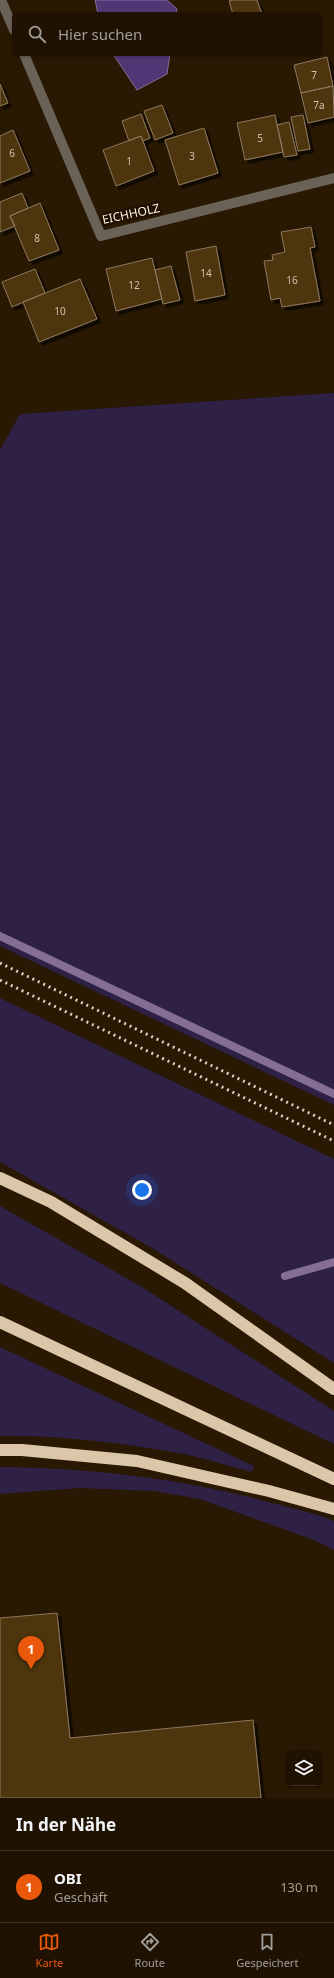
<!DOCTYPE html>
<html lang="de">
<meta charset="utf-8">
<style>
:root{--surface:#1f1202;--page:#2c2011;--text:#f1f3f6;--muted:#a19e99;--line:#3c3224;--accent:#ea580c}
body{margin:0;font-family:"Noto Sans",sans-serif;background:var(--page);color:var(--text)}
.controls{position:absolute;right:12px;bottom:12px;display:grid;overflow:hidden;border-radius:6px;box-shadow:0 1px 3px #0004}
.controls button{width:36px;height:36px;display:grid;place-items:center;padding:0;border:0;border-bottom:1px solid var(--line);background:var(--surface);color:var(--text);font:20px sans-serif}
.you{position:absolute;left:142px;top:1190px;width:14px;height:14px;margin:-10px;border:3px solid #fff;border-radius:50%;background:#1a73e8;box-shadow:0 0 0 6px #1a73e833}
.badge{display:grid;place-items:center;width:26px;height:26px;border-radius:50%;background:var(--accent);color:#fff;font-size:13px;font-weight:700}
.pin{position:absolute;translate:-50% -33px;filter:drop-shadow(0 1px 2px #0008)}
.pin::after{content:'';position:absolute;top:21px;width:14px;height:12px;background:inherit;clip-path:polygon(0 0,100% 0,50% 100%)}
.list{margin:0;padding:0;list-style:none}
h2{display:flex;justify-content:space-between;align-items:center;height:52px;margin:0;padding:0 16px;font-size:17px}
h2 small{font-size:13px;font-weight:400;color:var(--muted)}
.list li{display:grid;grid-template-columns:26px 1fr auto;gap:12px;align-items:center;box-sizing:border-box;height:72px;padding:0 16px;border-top:1px solid var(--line)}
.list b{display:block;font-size:15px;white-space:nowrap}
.list p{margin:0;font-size:13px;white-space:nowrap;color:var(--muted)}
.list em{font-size:13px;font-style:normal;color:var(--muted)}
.icon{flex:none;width:22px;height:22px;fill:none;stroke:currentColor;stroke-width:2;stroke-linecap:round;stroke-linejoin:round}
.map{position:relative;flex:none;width:334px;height:1798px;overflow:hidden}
.search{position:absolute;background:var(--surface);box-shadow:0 1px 3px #0004;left:12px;right:12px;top:12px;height:44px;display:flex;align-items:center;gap:10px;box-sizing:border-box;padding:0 14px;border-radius:6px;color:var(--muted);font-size:15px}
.sheet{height:124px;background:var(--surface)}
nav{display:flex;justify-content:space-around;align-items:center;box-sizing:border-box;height:56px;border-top:1px solid var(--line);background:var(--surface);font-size:11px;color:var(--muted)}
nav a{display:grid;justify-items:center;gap:2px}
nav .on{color:var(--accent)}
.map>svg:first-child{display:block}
.green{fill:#2f2045}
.water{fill:#503675;stroke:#846e96}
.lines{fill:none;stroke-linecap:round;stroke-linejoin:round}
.stream{stroke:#846e96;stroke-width:8}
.building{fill:#4d340f;stroke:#8d785f;filter:url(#shadow)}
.street{stroke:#6b6257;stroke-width:10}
.highway{stroke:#dcc6aa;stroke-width:12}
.rail{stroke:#dbcebf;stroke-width:3;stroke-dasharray:2 4;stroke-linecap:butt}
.labels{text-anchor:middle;stroke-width:4;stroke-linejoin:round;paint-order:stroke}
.number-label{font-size:10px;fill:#d1c2ae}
.street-label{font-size:12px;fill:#fdf1e3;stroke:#1f0f00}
</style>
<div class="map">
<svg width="334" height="1798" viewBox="0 0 334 1798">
<defs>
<filter id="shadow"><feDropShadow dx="3.5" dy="3.5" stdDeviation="0" flood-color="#0009"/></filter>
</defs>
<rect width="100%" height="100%" fill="#291802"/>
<path class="green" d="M334,393v712l-334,-159v-496l20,-36z
M0,998l334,161v204l-182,-115 -152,-86z
M0,1206l142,81 192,124v33l-334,-161z
M0,1347l254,119 -3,6c-22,-6 -44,-13 -67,-18 -60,-11 -123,-19 -184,-18z
M0,1467c93,1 186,12 276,37 19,5 40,9 58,17v29l-23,-11 -111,-40 -46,-8 -75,-3 -79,6z"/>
<path class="water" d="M95,0h72l10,9 -1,5h-78z
M113,54h57l-3,20 -30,16z"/>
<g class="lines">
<path class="stream" d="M0,936l334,158
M285,1276l49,-14"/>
</g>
<path class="building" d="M233,0h24l5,14h-29l-4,-13z
M327,57l6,29 -32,7 -7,-28z
M0,84l8,19 -8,3z
M333,86l1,31 -26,6 -7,-30z
M162,105l11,28 -18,7 -11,-29z
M141,114l9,24 -7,3 -2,-5 -12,5 -7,-20z
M275,115l8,37 -38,8 -8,-37z
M303,115l7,34 -12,2 -7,-34z
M289,122l8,33 -13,2 -7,-32z
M204,128l14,45 -39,12 -14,-45z
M13,130l17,41 -30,12v-47z
M141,136l13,35 -38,15 -13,-36z
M22,193l6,15 -18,8 5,10 -15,6v-30z
M40,203l19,47 -30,11 -19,-45z
M311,227l4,20 -5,1 10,53 -38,6 -2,-9 -9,2 -7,-39 9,-1 -1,-5 13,-3 -4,-20z
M216,246l9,49 -30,6 -9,-49z
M152,258l10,41 -46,12 -10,-42z
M171,266l9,34 -17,4 -8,-34z
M35,269l10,24 -33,14 -10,-25z
M80,279l17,40 -58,23 -16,-40z
M57,1613l13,125 183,-18 8,78h-261v-180z"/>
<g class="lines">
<path class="street" d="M1,0l13,30
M24,54l77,182 233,-58"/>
<path class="highway" d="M0,1178l51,24 134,81 149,106
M0,1322l334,157
M0,1450h22l115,11 132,30 65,18"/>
<path class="rail" d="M0,963l334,162
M0,980l334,161"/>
</g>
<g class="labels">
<g class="number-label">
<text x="314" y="79">7</text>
<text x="319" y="109">7a</text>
<text x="260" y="142">5</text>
<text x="12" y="157">6</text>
<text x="192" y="160">3</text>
<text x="129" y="165">1</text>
<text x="37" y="242">8</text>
<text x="206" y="277">14</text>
<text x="292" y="284">16</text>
<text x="134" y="289">12</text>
<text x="60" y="315">10</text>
</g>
<g class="street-label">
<text transform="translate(131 214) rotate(-12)" y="4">EICHHOLZ</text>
</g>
</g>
</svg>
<div class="controls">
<button><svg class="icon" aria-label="layers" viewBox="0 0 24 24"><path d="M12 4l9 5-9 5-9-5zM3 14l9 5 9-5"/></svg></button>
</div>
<div class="you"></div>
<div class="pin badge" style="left:31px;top:1669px">1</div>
<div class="search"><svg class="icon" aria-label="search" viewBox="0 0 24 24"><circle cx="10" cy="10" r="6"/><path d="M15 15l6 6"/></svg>Hier suchen</div>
</div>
<section class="sheet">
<h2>In der Nähe<small></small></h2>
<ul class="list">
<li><span class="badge">1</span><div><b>OBI</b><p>Geschäft</p></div><em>130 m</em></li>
</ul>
</section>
<nav>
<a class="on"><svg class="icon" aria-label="map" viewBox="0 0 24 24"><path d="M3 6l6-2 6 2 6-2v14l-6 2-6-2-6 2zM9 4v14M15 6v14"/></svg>Karte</a>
<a><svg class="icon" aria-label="directions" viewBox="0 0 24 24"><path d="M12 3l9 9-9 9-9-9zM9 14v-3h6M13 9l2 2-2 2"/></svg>Route</a>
<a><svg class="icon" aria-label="saved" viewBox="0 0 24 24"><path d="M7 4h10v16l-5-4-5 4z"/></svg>Gespeichert</a>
</nav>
